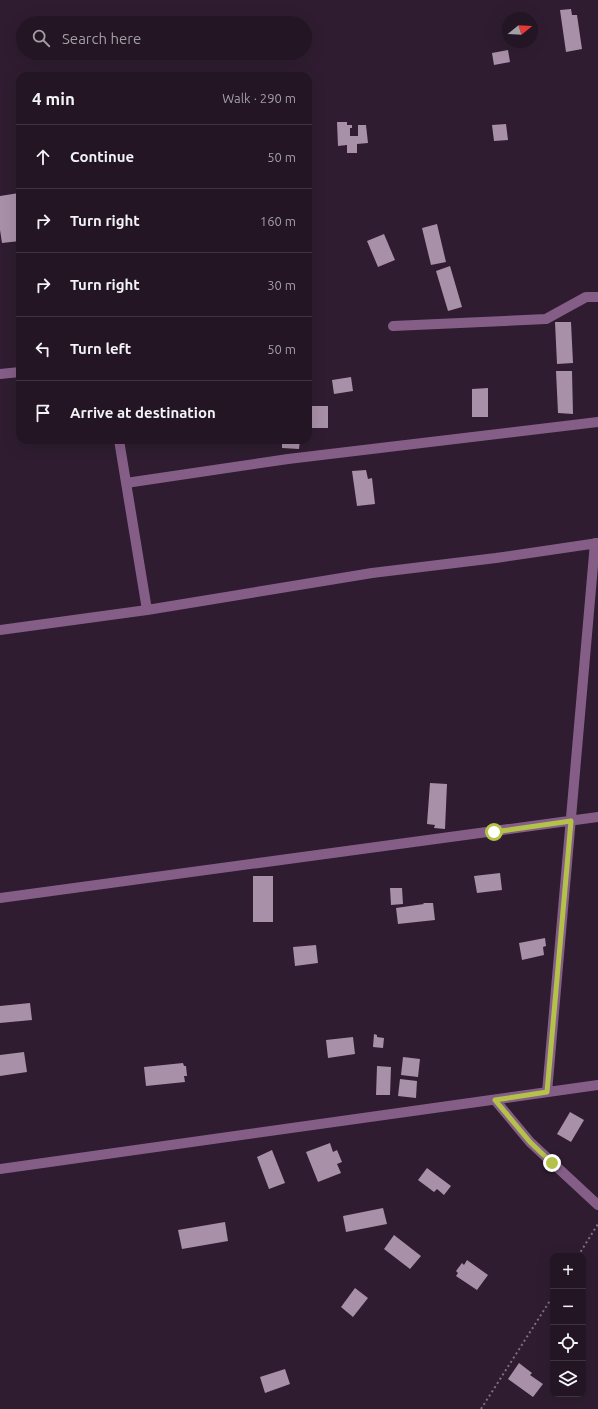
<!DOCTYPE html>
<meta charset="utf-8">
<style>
:root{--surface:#231524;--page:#2f2231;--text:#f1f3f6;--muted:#a39fa6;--line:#403441}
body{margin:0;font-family:Ubuntu,sans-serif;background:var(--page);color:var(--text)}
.controls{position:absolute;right:12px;bottom:12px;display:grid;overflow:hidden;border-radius:8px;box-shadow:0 4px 16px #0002}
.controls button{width:36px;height:36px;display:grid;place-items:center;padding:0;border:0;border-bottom:1px solid var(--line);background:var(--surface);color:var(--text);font:20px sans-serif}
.compass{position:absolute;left:502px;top:12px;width:36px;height:36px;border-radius:50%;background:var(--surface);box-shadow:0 4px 16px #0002;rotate:72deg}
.stop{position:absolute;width:12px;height:12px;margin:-9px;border:3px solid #b4c24a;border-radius:50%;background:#fff}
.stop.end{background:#b4c24a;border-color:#fff;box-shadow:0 1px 4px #0008}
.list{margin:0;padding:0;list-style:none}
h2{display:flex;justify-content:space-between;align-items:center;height:52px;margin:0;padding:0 16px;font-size:17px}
h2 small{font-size:13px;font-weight:400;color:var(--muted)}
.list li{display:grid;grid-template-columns:26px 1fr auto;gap:12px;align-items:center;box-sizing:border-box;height:64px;padding:0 16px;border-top:1px solid var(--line)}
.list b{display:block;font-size:15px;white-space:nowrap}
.list em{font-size:13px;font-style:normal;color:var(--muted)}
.icon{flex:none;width:22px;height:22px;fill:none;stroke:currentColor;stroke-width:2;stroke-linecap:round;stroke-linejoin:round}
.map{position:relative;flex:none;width:598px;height:1409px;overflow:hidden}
.search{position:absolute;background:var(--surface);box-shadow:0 4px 16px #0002;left:16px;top:16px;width:296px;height:44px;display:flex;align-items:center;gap:10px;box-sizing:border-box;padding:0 14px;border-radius:22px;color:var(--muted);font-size:15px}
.panel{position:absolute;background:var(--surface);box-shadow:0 4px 16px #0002;left:16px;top:72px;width:296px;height:372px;border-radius:12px}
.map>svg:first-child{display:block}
.building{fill:#a890a9}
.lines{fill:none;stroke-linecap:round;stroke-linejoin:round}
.path{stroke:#806f81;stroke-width:2;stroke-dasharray:2 3;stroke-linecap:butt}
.minor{stroke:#855e87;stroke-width:10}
.route{stroke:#b4c24a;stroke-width:5}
</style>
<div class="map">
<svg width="598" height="1409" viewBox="0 0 598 1409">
<rect width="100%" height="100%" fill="#2f1c30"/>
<path class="building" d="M571,9l1,6h5l5,34 -16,3 -6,-42z
M508,50l2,12 -16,3 -2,-12z
M337,122h10v3h5v3h-2v8h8v-11h8l2,18 -11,1v9h-10v-8l-9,1z
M506,124l2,16 -14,1 -2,-16z
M19,193l1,48 -18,2 -2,-13v-34z
M437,224l9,38 -15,3 -9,-37z
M384,234l11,26 -17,7 -11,-26z
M450,266l12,41 -14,4 -12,-40z
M555,322h16l2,41 -16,1z
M556,371h16l1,43 -15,-1z
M351,377l2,14 -19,3 -2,-14z
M488,388v29h-16v-28z
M308,406h20v22h-20z
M282,440h18l-1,9 -17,-1z
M366,470l2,9 4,-1 3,26 -18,2 -5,-35z
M430,783l17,1 -2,45 -11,-1 1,-3 -8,-1z
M500,873l2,17 -25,3 -3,-17z
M253,876h20v46h-20z
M390,888h12l1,16 -12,1z
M423,903h10l2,17 -37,4 -2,-16 28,-4z
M545,938l1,8 -3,1 1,8 -22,5 -3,-17z
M316,945l2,18 -23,3 -2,-19z
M30,1003l2,17 -32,3v-17z
M374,1034l3,1v2l7,1 -1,10 -10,-1z
M353,1037l2,17 -27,4 -2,-18z
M24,1052l3,20 -27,4v-21z
M403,1057l17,2 -2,18 -17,-2z
M183,1063l1,3h2l1,10h-3l1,6 -39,4 -2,-19z
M377,1066l14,1 -1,28h-14z
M400,1079l17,2 -1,17 -18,-2z
M570,1112l14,8 -13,22 -14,-8z
M330,1143l3,9 4,-2 5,12 -5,2 4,9 -23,9 -12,-30z
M272,1150l13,33 -16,6 -12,-32z
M427,1168l24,18 -7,9 -7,-6 -3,3 -16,-12z
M383,1208l4,16 -41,8 -3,-16z
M225,1222l3,19 -46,8 -4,-19z
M394,1235l27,21 -11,13 -26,-20z
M467,1260l21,15 -11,15 -21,-14 2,-3 -2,-2 6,-8 2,2z
M355,1288l13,10 -15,19 -12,-10z
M519,1363l13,10 -2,2 13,9 -10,13 -25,-18z
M285,1369l5,15 -25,9 -5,-16z"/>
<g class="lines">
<path class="path" d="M578,1256l20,-32
M481,1409l72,-113"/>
<path class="minor" d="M393,326l153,-7 40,-22h12
M0,374l20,-2
M119,440l28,170
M126,483l162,-24 310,-37
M0,630l147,-20 225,-37 124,-15 102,-15
M0,898l598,-81
M547,1092l48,-549
M495,1100l35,42 68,63
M0,1169l598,-84"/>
</g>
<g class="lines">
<path class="route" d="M494,832l77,-11 -24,271 -52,8 35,42 22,21"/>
</g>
</svg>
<div class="controls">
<button>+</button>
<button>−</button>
<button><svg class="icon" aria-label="locate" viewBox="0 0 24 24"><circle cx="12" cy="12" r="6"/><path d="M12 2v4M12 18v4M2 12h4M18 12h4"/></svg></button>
<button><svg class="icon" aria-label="layers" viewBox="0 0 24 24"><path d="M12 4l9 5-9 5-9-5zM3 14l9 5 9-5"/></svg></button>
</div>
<svg class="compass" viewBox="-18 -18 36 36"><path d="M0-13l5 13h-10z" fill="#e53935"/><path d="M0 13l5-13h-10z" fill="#a39fa6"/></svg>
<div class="stop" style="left:494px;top:832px"></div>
<div class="stop end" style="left:552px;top:1163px"></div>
<div class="search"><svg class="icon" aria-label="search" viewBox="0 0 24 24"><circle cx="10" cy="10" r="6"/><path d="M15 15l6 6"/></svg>Search here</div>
<section class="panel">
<h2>4 min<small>Walk · 290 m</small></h2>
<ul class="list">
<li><svg class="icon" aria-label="ahead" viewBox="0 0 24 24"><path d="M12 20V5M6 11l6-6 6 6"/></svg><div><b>Continue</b></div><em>50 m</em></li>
<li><svg class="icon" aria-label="right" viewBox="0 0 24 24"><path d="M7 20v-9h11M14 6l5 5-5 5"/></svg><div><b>Turn right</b></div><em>160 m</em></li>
<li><svg class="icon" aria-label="right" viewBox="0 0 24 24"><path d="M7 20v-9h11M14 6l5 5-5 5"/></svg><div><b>Turn right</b></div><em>30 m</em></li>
<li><svg class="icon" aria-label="left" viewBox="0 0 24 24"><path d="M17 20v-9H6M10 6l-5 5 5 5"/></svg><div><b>Turn left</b></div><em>50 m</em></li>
<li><svg class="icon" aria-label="arrive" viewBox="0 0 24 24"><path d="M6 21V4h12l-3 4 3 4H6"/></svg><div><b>Arrive at destination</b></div></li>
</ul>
</section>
</div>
